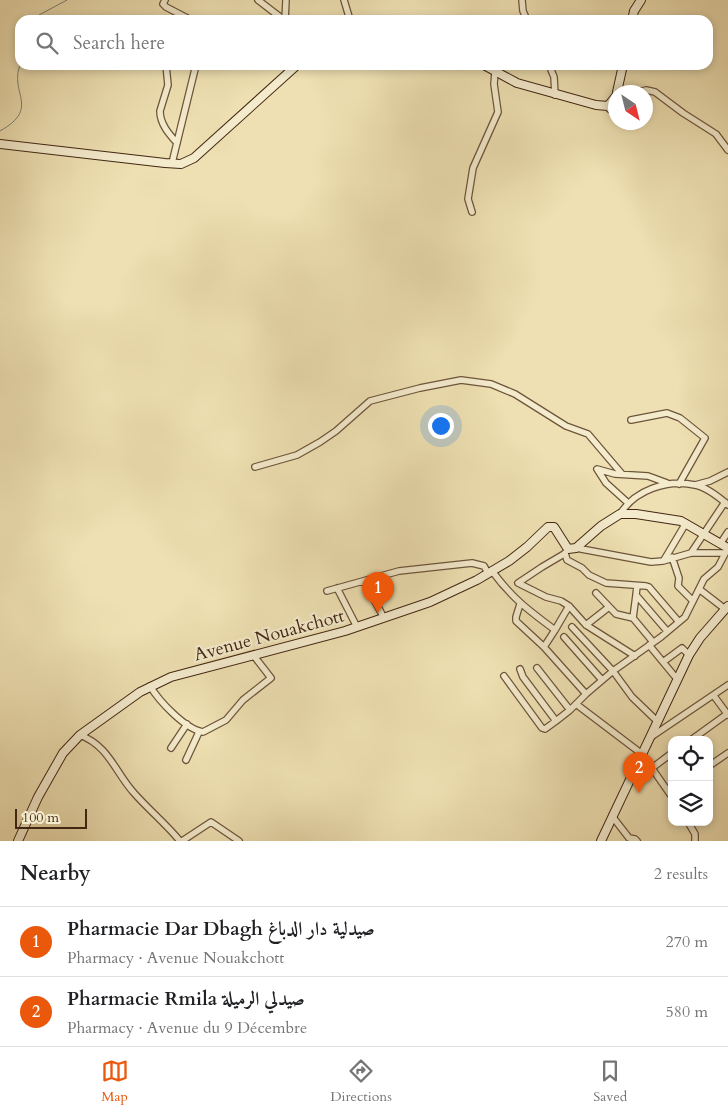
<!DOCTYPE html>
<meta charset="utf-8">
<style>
:root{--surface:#fff;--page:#f2f2f2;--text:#202124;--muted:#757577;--line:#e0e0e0;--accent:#ea580c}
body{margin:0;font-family:Cardo,Amiri,serif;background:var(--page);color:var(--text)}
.controls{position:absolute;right:15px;bottom:15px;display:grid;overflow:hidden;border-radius:10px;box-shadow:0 2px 8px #0003}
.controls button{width:45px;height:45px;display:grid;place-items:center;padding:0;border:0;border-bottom:1px solid var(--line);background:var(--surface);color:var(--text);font:25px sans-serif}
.compass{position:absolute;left:608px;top:85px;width:45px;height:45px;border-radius:50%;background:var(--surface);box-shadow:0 2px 8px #0003;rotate:145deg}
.scale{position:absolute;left:15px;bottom:12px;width:72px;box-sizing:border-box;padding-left:5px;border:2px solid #422713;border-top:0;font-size:14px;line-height:18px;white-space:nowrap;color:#422713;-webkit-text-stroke:4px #f4ebcd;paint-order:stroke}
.you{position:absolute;left:440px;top:425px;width:18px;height:18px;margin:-12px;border:4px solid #fff;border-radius:50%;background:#1a73e8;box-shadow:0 0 0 8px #1a73e833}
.badge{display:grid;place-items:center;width:32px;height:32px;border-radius:50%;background:var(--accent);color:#fff;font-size:16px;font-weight:700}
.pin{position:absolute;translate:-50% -41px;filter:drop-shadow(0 1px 2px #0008)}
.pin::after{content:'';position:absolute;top:26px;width:18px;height:15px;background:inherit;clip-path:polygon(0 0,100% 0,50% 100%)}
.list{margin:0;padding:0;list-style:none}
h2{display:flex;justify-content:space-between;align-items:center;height:65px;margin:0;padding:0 20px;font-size:21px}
h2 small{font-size:16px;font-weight:400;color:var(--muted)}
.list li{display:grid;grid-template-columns:32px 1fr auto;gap:15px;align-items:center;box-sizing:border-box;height:70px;padding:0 20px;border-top:1px solid var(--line)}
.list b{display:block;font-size:19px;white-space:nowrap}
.list p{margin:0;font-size:16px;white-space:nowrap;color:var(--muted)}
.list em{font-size:16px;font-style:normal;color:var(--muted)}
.icon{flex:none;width:28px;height:28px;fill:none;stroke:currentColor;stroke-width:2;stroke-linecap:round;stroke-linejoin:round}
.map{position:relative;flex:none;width:728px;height:841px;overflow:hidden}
.search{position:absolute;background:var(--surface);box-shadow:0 2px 8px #0003;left:15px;right:15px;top:15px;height:55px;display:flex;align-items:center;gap:12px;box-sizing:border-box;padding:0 18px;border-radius:15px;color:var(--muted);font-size:19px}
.sheet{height:205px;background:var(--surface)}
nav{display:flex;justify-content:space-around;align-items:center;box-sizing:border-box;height:70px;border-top:1px solid var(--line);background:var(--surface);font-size:14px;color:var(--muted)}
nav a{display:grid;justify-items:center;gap:2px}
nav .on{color:var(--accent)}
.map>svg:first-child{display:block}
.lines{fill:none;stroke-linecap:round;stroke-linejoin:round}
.stream{stroke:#768171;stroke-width:1}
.street-casing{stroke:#6d553b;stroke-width:8}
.secondary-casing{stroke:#422713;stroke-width:10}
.street{stroke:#f4ebcd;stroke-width:5.5}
.secondary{stroke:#f4ebcd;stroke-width:8}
.labels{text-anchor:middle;stroke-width:4.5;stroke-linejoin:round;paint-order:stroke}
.street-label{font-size:18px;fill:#422713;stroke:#f4ebcd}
</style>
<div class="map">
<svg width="728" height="841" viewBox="0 0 728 841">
<rect width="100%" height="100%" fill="#eee0b2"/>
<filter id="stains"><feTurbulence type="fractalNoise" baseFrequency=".004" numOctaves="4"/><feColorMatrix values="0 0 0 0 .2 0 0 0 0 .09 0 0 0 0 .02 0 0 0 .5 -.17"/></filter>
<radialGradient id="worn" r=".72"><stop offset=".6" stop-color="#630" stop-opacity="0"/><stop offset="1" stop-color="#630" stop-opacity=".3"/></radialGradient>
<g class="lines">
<path class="stream" d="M37,20l2,-5 28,-15
M0,131c41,-23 9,-37 20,-66"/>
<g class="street-casing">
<path id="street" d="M165,0l-2,4 3,3 25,13
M258,0l26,20
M344,0l6,20
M522,0l1,11 4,9
M285,20l1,-20
M166,65l2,20 -8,26c0,13 9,23 17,32
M549,65l5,12 1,18
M639,92l7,-2 9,2 28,21 33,21 12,16
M172,163l24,-98
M472,212l-4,-13 5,-31 25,-56 -4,-28 1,-12
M631,420l36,-7 13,5 25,20 -26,46
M255,467l42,-12 23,-13 16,-11 34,-30 50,-13 41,-8 30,4 24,10 51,32 22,8 34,40
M695,485l15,-4 18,-9
M627,502l-21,-19 -9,-14 18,5 33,2 19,7
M620,514c15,-24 47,-35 75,-29 11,2 25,13 33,20
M720,544l8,-12
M576,548l75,14 12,-1 28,-8h34
M565,553l2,7 15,8 7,7 17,8 40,3 3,1 30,35
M691,553l34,-51
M564,554l-22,13 -24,16 28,14 15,4 8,5 17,19 49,31
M672,557l7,21 -1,8 15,15
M664,560l22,-37
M492,571c20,27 36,39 63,59l14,-24
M364,581l20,37
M637,586l-1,9 31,36
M337,588l20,39
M699,589l26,20
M327,591l72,-20 73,-8 12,3 4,7
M596,593l20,21 17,4 20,24
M520,604l-4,13v4l28,26 42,47
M633,618l3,-23
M586,625l23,-18
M572,627l41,44 19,26 25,24
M564,637l38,43
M649,645l28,34
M544,647l11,-17
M663,662l19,-14 7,7
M537,668l33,42 16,-16 27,-23 48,-34 24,-20 19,-38 14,-12 10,-19
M520,669l3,8 33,44 14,-11
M504,676l38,52 3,1 11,-8
M150,686c9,15 35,43 53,46l23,-12 17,-20 28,-22 -17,-22
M714,696l14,19
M576,704l66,50 30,43
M80,735c29,11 35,37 54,58 15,17 32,31 46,48
M651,737l77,-52
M691,740l36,-26
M171,748l16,-24
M186,760l13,-28
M709,766l19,-13
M652,768l20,-15
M612,816l17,22 6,1 2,2
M688,822l7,12v7
M182,841l29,-19 28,19"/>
</g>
<g class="secondary-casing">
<path id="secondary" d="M632,20l2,-9 7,-11
M484,65l33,18 79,22 12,1
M617,92l6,-27
M616,96l-8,10 3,3 5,-1
M0,144l165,19 16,1 13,-6 103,-93
M18,841l20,-44 25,-44 17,-18 60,-43 31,-15 174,-46 85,-29 47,-22 32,-19 18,-14 21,-20h6l14,22 8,-1 25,-22 19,-12h16l45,7 47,27
M601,841l88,-186 11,-17 28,-32"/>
</g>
<use href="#street" class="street"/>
<use href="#secondary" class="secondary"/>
</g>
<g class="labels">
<g class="street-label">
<text transform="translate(269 635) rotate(-15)" y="6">Avenue Nouakchott</text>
</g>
</g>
<rect width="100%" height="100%" filter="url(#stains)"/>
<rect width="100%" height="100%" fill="url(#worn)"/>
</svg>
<div class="controls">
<button><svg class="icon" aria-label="locate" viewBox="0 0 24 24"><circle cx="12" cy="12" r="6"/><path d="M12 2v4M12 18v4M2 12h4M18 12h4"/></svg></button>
<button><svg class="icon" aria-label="layers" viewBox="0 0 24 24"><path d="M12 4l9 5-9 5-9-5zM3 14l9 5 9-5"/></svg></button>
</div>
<svg class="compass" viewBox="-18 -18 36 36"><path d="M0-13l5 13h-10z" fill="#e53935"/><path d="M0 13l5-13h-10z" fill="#757577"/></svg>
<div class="scale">100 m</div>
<div class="you"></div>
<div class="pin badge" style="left:378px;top:613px">1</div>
<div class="pin badge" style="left:639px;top:793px">2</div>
<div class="search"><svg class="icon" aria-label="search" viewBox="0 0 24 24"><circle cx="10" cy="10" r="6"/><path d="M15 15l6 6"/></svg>Search here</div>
</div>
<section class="sheet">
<h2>Nearby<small>2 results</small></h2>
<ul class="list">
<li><span class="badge">1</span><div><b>Pharmacie Dar Dbagh صيدلية دار الدباغ</b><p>Pharmacy · Avenue Nouakchott</p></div><em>270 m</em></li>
<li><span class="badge">2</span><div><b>Pharmacie Rmila صيدلي الرميلة</b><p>Pharmacy · Avenue du 9 Décembre</p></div><em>580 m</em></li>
</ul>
</section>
<nav>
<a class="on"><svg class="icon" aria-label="map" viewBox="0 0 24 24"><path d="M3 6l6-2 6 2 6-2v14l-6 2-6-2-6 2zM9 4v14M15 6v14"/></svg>Map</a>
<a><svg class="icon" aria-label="directions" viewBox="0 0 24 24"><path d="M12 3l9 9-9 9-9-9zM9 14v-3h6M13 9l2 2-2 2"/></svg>Directions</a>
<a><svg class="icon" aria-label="saved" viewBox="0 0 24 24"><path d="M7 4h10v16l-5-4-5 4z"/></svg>Saved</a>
</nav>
